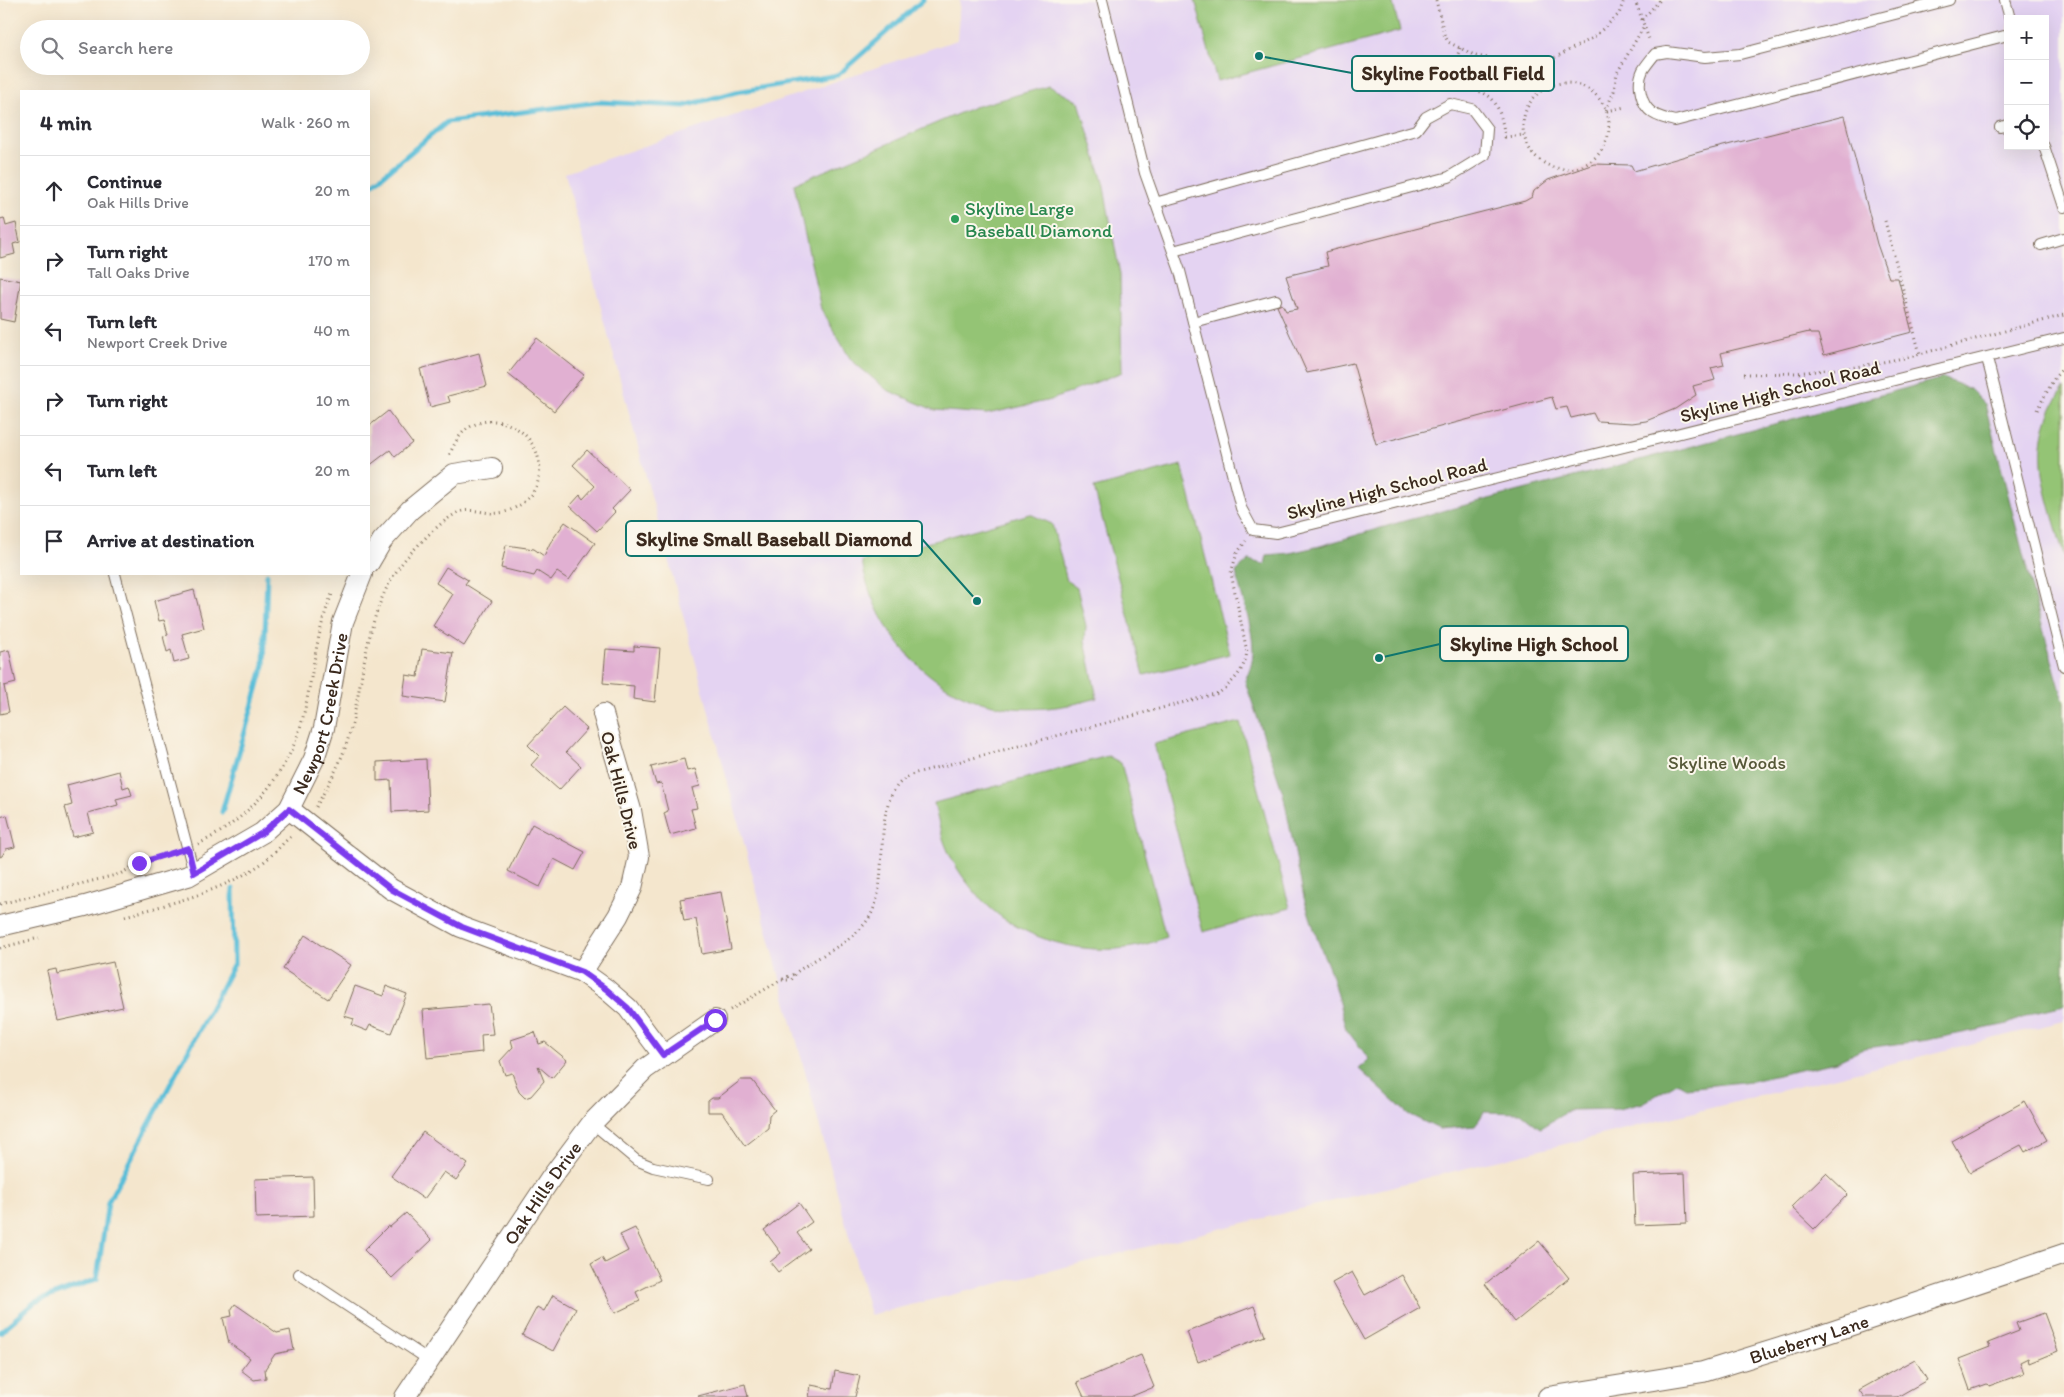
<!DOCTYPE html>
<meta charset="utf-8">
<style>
:root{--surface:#fff;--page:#f2f2f3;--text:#2b2b33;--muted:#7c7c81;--line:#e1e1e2}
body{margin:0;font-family:Itim,sans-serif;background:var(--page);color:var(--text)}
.controls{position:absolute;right:15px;top:15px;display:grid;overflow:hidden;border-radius:0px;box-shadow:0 5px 20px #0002}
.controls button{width:45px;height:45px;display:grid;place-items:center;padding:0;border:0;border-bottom:1px solid var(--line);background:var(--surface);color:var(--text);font:25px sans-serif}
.stop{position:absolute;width:15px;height:15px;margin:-11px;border:4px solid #7c3aed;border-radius:50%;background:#fff}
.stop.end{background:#7c3aed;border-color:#fff;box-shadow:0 1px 5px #0008}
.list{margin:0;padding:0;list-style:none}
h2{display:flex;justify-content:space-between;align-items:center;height:65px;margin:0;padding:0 20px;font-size:21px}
h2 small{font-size:16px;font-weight:400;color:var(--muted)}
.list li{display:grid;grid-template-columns:32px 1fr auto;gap:15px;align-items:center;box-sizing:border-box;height:70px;padding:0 20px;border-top:1px solid var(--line)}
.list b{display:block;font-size:19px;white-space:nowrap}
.list p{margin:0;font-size:16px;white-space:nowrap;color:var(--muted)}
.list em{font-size:16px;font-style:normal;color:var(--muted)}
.icon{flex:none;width:28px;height:28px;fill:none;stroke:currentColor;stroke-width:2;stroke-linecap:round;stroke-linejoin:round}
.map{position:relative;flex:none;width:2064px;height:1397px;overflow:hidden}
.search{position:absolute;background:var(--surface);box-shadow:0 5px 20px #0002;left:20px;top:20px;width:350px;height:55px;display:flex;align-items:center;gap:12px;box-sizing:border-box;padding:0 18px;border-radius:28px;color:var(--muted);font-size:19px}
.panel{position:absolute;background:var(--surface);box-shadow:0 5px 20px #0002;left:20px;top:90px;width:350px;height:485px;border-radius:0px}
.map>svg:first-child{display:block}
.built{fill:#e4d3f2;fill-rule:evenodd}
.green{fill:#94c474;stroke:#687749}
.forest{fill:#7a6;stroke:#596a42}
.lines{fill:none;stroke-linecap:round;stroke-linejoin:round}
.stream{stroke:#5abed8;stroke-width:5}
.building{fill:#e1b0d2}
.lane-casing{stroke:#7c6c5b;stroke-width:12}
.street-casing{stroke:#7c6c5b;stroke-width:22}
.path{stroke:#7c6c5b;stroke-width:3;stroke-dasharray:1 4;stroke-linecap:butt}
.lane{stroke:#fff;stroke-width:10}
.street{stroke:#fff;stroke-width:20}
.route{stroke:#7c3aed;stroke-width:6}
.leisure-dot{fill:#2e9e5b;stroke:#fbf7ec;stroke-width:2}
.labels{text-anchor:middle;stroke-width:4;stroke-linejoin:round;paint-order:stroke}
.leisure-label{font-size:19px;fill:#27864d;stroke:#fbf7ec;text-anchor:start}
.street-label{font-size:19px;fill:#3b2a1e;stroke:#fbf7ec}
.park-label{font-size:19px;fill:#565838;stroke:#fbf7ec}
.leader{fill:none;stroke:#0f766e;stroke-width:2}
.callout-dot{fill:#0f766e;stroke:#fbf7ec;stroke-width:2}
.callout{fill:#fbf7ec;stroke:#0f766e;stroke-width:2}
.callout-label{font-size:20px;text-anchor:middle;font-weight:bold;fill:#3b2a1e}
</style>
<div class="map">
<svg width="2064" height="1397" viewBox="0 0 2064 1397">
<rect width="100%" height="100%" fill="#fbf7ec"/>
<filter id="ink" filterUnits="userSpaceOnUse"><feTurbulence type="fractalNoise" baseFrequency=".02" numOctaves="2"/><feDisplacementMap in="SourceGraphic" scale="10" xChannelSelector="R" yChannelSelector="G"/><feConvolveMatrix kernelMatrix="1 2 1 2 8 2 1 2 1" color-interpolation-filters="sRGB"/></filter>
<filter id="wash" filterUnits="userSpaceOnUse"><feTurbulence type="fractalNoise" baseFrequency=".0096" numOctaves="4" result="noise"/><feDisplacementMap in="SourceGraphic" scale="20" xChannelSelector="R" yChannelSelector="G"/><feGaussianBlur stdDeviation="1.12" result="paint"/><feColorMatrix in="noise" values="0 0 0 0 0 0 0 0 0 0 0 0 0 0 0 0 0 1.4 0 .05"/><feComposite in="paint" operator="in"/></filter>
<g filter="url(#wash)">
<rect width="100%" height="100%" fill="#f4e6cd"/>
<path class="built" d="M960,0h1104v1021l-1194,294 -305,-1142 392,-133zM2008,19h37v127h-37z"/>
<path class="green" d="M1195,0h197l8,31 -183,50z
M1049,86l30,16 24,80 17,93 2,97 -71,28 -64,14 -53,-4 -47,-20 -36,-30 -30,-51 -27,-125 180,-77z
M2064,388v168c-16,-62 -41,-110 0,-168z
M1182,465l48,189 -86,21 -50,-187z
M1030,514l22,10 15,57 10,7 9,38 -1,15 12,57c-76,23 -147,11 -198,-54 -19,-24 -32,-52 -37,-83z
M1240,722l50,186 -87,24 -49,-188z
M1108,756l13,7 45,174c-49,22 -112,13 -157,-15 -22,-13 -47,-42 -58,-65 -9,-16 -13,-36 -17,-54z"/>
<path class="forest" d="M1943,378l27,11 15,15 50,197 29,101v303l-29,7 -27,12 -81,16 -62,8 -29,14 -85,19 -65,7 -9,-5 -34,20 -24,6 -49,1 -30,18 -19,-15 -37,-1 -9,14 -36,3 -31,-15 -49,-45 10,-10 -23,-30 -15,-56 -13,-32 -14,-43 -21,-105 -38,-112c4,-10 8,-19 8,-30 0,-26 -12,-53 -17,-79l13,-12 16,5 2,-10 23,-2 30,-7 84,-25 289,-75z"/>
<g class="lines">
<path class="stream" d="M369,187l78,-65 151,-20 86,4 52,-14 102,-17 85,-75
M222,812l42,-147 3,-91
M0,1332l35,-30 62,-23 11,-77 126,-238 -1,-75"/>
</g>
<g id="blocks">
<path class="building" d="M1844,116l33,128 12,34h9l14,54 -88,23 -6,-21h-8l-1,-2 -88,21 3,12 -13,3 4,12 -22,6 3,9 -21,14 -29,12 -14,2 -35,-2 -4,-8 -22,5 -4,-11 -11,2 -4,-12 -176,47 -23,-81 -46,10 -30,-67 5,-2 4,7 11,-2 -11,-33 42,-10 -3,-14 200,-51 7,-4 2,-6 14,-11 46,-16 37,1 3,6 69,-20z
M4,218l2,8 10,-3 4,19 -7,2 2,10 -15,4v-39z
M0,277l21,4 -7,41 -14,-3z
M537,338l47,37 -30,36 -46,-37z
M479,353l8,33 -39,10 2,6 -20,5 -10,-38z
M388,411l24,32 -17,14 -5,-7 -21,16v-40z
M587,450l43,40 -18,19 3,3 -18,19 -27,-25 10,-11 3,4 12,-13 -22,-21z
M565,522l30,21 -26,37 -12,-8 -6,8 -14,-9 -3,5 -33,-8 5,-23 28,4 10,7 6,-13z
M446,567l22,13 -3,4 27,17 -28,45 -31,-20 20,-32 -17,-11z
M194,590l10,38 -22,6 7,25 -15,4 -3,-13 -4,2 -4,-16 5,-1 -4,-15 -5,1 -5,-20z
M634,646l26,2 -5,54 -22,-3 1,-13 -31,-3 3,-34 28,2z
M422,649l31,4 -8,49 -42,-6 3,-21 12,2z
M9,650l7,33 -12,3 5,26 -9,2v-62z
M563,707l24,22 -21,23 15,14 -22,24 -28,-25 8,-9 -11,-11z
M426,759l2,51 -36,2 -1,-32 -14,1v-19z
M684,759l3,12 8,-2 5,17 -8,2 5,20 -6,1 5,19 -26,7 -6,-22 4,-2 -7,-28 -5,1 -5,-17z
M119,771l4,17 6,-2 3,9 -16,4 2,6 -30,8 5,19 -20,5 -8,-30 7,-2 -5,-20z
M7,815l8,32 -9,2 -4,7 -2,1v-40z
M532,824l53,28 -10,18 -21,-11 -14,28 -32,-16z
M721,892l10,57 -29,5 -6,-35 -12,2 -4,-22z
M305,935l46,30 -23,34 -45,-30z
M113,962l10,45 -65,14 -11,-50 9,-2 1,5z
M355,986l28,10 3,-10 21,8 -16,39 -21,-8 -3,6 -15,-6 2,-6 -10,-3z
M489,1004l4,30 -12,1 1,17 -55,6 -4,-48z
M535,1032l4,12 6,-2 22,18 -15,18 -14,-12 6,15 -13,15 -6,2 -6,-6 -7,-19 -7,2 -5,-14 13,-14 -2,-7z
M741,1080h11l23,30 -6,5 -1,13 -23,18 -23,-34h-14v-11l4,-3h6z
M2025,1101l22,39 -22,12 -4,-7 -51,27 -18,-31z
M423,1132l45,32 -12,16 -12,-8 -20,27 -33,-23z
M1685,1173l2,50 -52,2 -2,-50z
M1826,1173l22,21 -34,35 -23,-22z
M313,1177l1,39 -58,2 -1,-39z
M799,1203l13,19 -15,11 12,16 -31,23 -8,-10 11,-9 -17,-23z
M406,1213l26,27 -40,38 -28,-28 24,-24 2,1z
M635,1228l25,52 -24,12 4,9 -25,12 -24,-49 11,-6 3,5 23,-12 -8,-16z
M1539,1241l30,37 -54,44 -30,-38z
M1352,1272l13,23 37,-20 18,33 -56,32 -32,-57z
M553,1295l23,13 -23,43 -31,-16 15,-28 7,4z
M235,1304l42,29 13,-3 4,20 -19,4 -10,15 1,9 -12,2 -13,-10 9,-12 -21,-15 -6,-25 9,-2 -1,-6z
M1254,1306l11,30 -67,26 -11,-30z
M2044,1313l14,38 -29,12 -1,-5 -8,4 4,11 -35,13 -2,-2 -17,6 -11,-31 31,-12 -2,-4 31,-12 -3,-8z
M1141,1355l13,32 -24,10h-46l-7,-15z
M1915,1359l12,21 -30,17h-33l-5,-7z
M835,1371l25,5 -5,21h-46l2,-12 21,4z
M745,1384l3,13h-50v-1z"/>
</g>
</g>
<g filter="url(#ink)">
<use href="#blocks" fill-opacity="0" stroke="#7c6c5b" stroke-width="1"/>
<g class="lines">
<g class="lane-casing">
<path id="lane" d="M1102,0l43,173 35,98 61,237 12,22 23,3 788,-195
M1949,0l-209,54 -35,3 -38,-5 -12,2c-4,5 -9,11 -12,16 -4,8 -4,16 -2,24 4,19 16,23 34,27l333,-86
M2005,0l5,19
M2000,127l8,-2
M2044,146l20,61
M1155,203l261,-73 10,-13 24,-13 22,5 15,20 -2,26 -36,22 -276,74
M2041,245l23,-7
M1193,322l83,-22
M1987,358l77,308
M115,574l79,299
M592,1123l44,37 17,7 56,12
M299,1274l130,86"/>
</g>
<g class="street-casing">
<g id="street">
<path d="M369,563l13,-22 28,-31 44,-36 38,-6"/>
<path d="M289,809l102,80 70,38 121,45 24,17 22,19 35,47"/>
<path id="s1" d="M0,926l85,-20 103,-30 74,-43 27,-24 25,-50 10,-31 19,-106 19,-48"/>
<path d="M582,972l36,-56 14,-28 7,-31 -8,-47 -28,-96"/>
<path id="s2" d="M405,1397l146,-219 41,-55 53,-54 70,-49"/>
<path id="s3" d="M1548,1397l155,-25 116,-36 245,-82"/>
</g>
</g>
<path class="path" d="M1436,0l8,34 4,8 28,14 43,7 33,-4 41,-21 26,-24 5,-14
M1635,0l15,42
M1642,20l18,-20
M1460,48l-13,40c43,1 51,6 58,49l19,-2
M1544,60l7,26
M1523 126a43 43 0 1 1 86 0a43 43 0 1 1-86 0Z
M1606,110l8,-19 3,-18 27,-47
M1607,111l18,-4
M1885,221l35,133
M1744,374l52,-1 60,-6 53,-10 155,-42
M2037,410l18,-33 9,-10
M316,807c12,-22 25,-44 32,-68 18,-62 15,-130 59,-182 13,-14 31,-33 48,-43 12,-7 23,-2 37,-1 18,2 41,-13 46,-32 11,-39 -34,-76 -70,-53 -9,6 -15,18 -19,28
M198,844c50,-23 90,-70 104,-123 11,-42 13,-86 30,-127
M0,904l120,-30 19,-11 37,-11
M125,916c47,-13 96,-24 136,-52 11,-8 21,-20 31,-29
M0,948l39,-10
M783,979l13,-6
M730,1010l51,-30h10c3,-3 4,-7 7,-9 27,-20 66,-32 77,-66 12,-34 0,-91 22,-119 5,-6 12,-10 19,-13l303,-80c15,-12 25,-22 28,-41l-16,-79 6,-20 9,-12"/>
<use href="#lane" class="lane"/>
<use href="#street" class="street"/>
</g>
</g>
<g class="lines" filter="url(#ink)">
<path class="route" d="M139,863l49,-15 6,25 68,-40 27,-24 102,80 71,38 120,45 24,17 22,19 35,47 52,-35"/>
</g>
<circle class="leisure-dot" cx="955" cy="219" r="5"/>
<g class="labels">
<g class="leisure-label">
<text x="965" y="215">Skyline Large<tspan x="965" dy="22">Baseball Diamond</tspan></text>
</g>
<g class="street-label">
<text transform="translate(1780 391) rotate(-14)" y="7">Skyline High School Road</text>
<text transform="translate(1387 488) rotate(-14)" y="7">Skyline High School Road</text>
<text dy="7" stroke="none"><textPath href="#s1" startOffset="418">Newport Creek Drive</textPath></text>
<text transform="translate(622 790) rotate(76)" y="7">Oak Hills Drive</text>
<text dy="7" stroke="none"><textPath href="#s2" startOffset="246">Oak Hills Drive</textPath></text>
<text dy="7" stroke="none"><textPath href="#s3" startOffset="268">Blueberry Lane</textPath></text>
</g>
<g class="park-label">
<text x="1727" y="769">Skyline Woods</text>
</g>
</g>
<path class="leader" d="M1259 56L1352 73M977 601L922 539M1379 658L1440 644"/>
<g class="callout-dot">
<circle cx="1259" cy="56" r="5"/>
<circle cx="977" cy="601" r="5"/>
<circle cx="1379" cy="658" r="5"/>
</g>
<g class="callout">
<rect x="1352" y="56" width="202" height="35" rx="5"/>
<rect x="626" y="521" width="296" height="35" rx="5"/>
<rect x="1440" y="626" width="188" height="35" rx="5"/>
</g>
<g class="callout-label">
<text x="1453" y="80">Skyline Football Field</text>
<text x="774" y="546">Skyline Small Baseball Diamond</text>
<text x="1534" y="651">Skyline High School</text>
</g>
</svg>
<div class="controls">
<button>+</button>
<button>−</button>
<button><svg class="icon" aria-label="locate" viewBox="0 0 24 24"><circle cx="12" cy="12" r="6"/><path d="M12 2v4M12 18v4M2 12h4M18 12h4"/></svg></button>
</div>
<div class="stop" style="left:715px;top:1020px"></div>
<div class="stop end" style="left:139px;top:863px"></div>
<div class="search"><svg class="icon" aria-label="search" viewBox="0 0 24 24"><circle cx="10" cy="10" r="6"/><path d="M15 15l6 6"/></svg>Search here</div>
<section class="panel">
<h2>4 min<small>Walk · 260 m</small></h2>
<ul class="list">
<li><svg class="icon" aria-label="ahead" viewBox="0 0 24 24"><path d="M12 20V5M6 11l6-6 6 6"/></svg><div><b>Continue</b><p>Oak Hills Drive</p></div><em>20 m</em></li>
<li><svg class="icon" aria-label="right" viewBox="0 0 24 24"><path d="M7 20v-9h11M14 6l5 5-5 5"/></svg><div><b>Turn right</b><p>Tall Oaks Drive</p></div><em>170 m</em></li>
<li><svg class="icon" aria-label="left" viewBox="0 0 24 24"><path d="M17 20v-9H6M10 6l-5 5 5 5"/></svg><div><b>Turn left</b><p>Newport Creek Drive</p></div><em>40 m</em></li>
<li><svg class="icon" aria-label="right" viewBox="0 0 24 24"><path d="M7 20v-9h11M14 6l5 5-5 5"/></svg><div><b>Turn right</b></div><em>10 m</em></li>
<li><svg class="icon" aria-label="left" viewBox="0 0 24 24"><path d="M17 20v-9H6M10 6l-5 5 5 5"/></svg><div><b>Turn left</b></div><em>20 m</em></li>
<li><svg class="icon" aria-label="arrive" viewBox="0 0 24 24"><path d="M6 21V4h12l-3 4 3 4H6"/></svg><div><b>Arrive at destination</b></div></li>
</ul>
</section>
</div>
